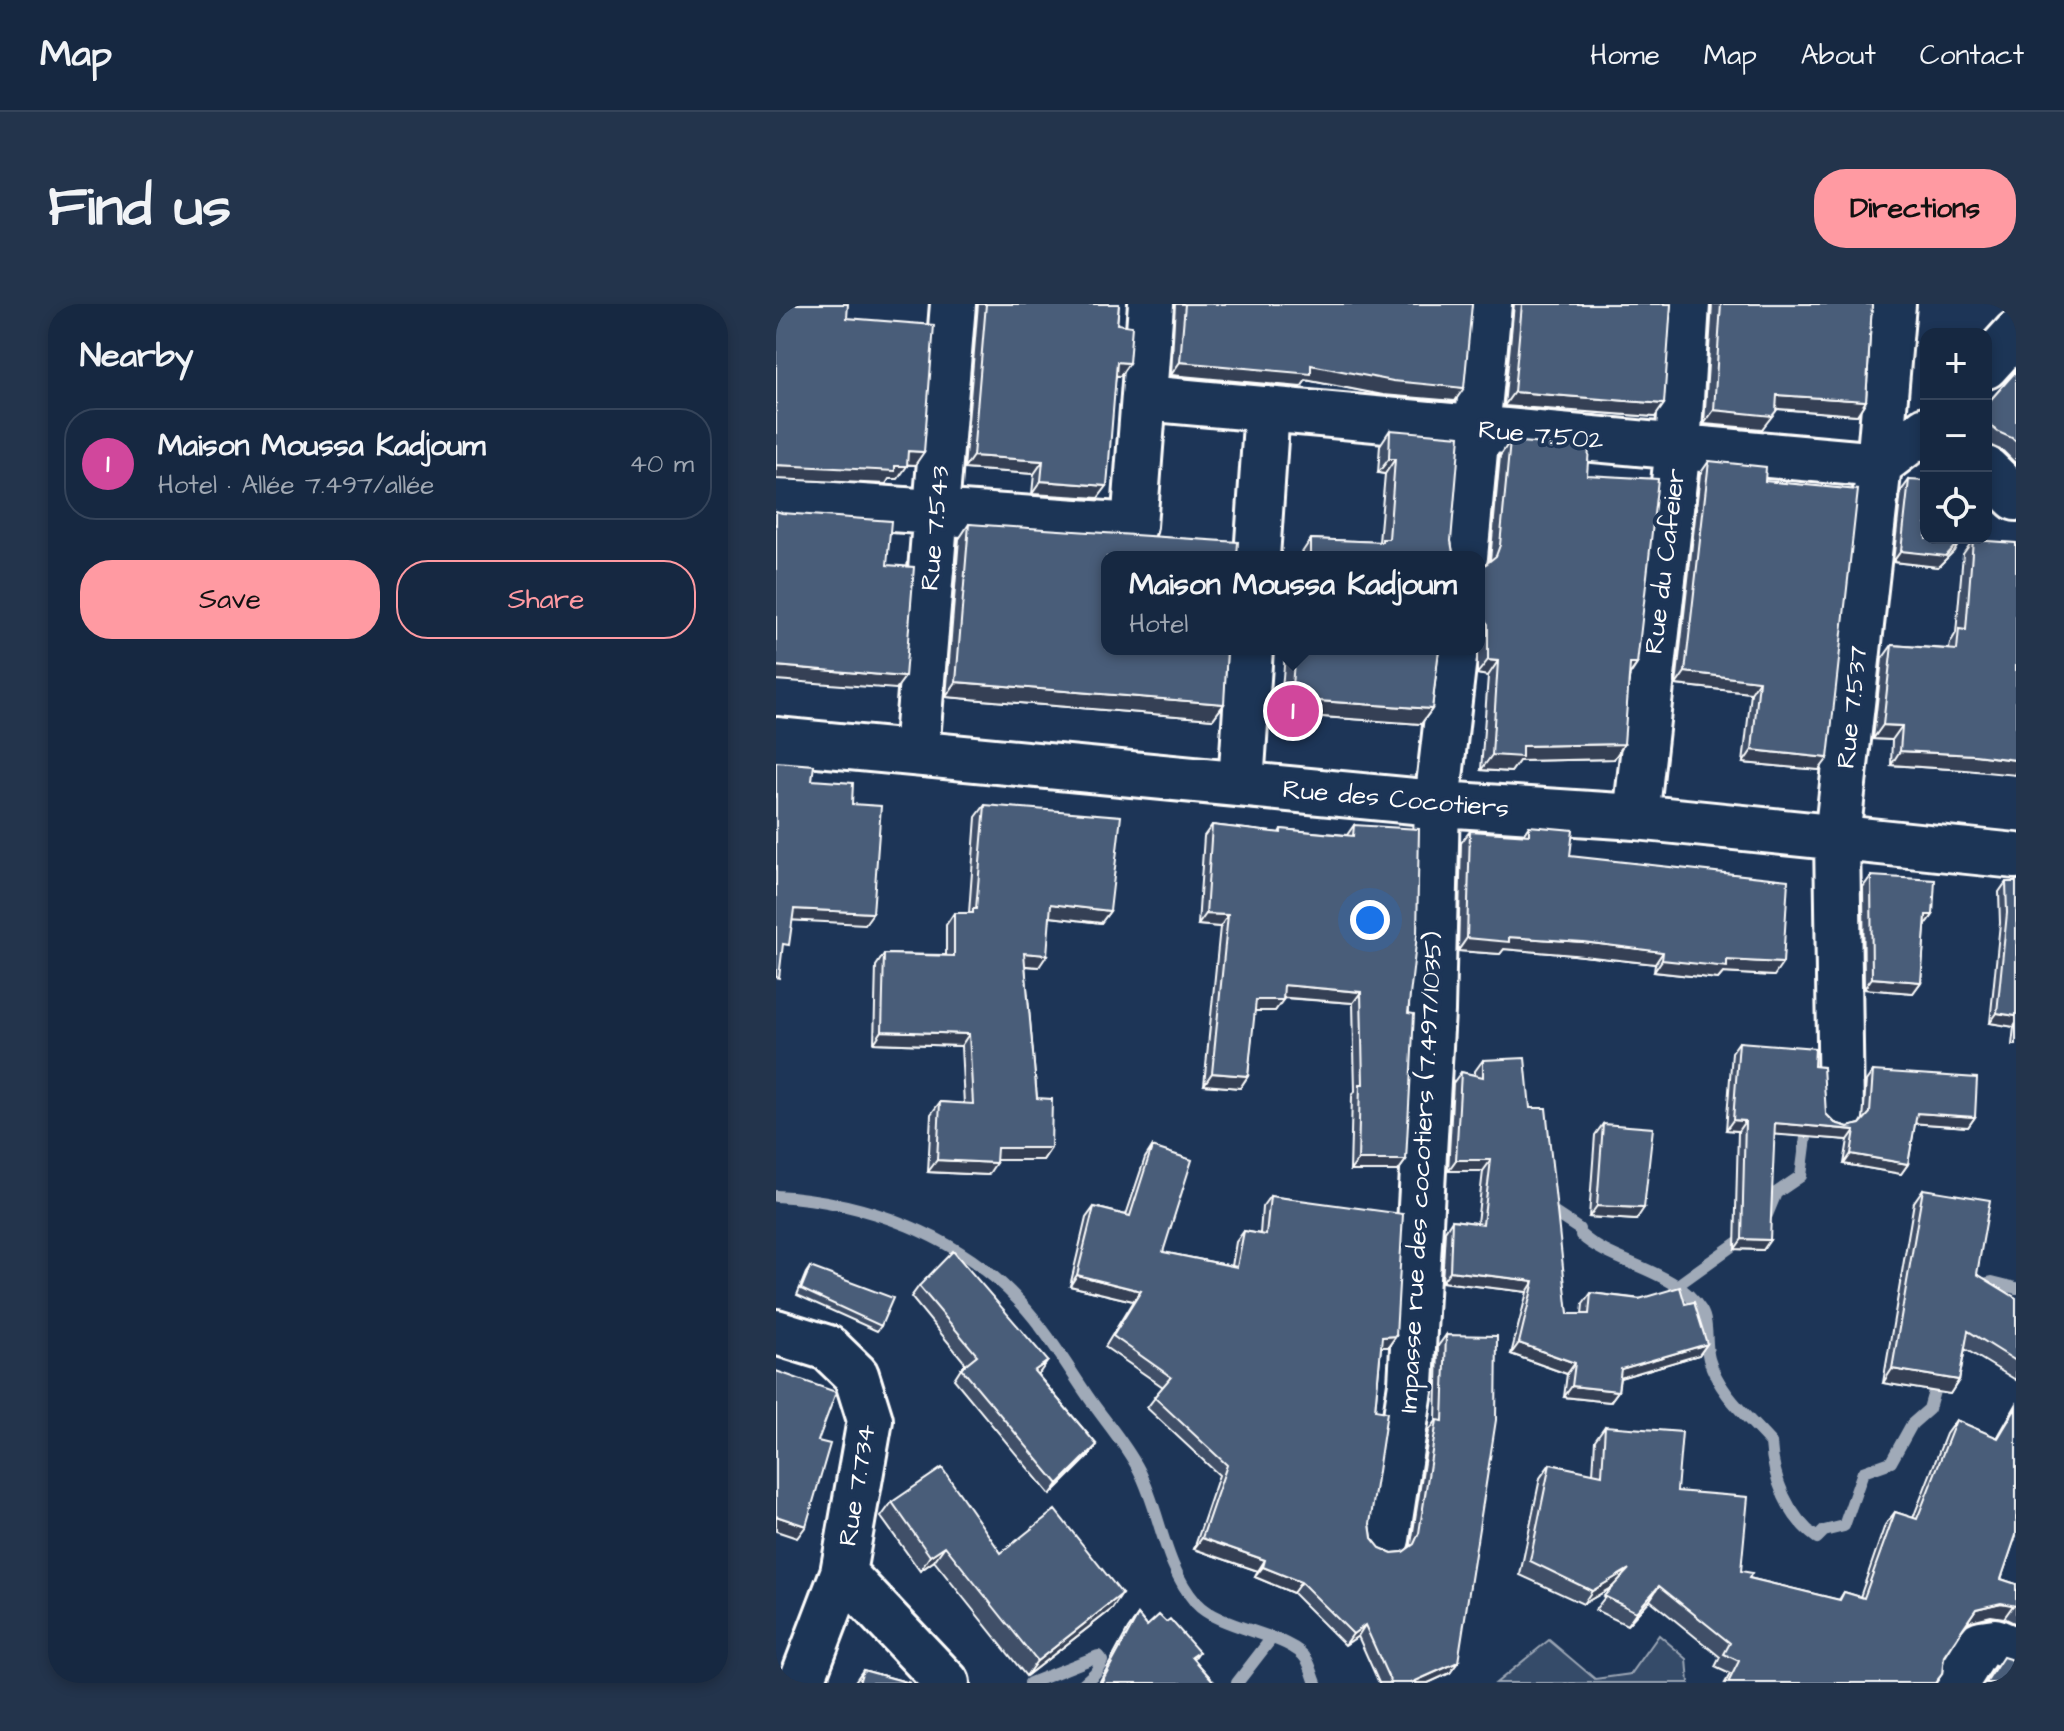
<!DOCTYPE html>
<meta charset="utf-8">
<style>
:root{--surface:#162841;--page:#23344c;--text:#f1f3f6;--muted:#9ea6b1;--line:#35445a;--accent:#ff9aa2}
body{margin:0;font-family:"Architects Daughter",sans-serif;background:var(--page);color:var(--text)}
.controls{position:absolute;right:24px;top:24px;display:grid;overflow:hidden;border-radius:16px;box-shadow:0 4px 12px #0003}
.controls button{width:72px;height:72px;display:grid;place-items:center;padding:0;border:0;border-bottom:2px solid var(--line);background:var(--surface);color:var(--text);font:40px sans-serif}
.you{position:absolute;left:594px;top:616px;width:28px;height:28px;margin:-20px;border:6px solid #fff;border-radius:50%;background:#1a73e8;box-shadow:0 0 0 12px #1a73e833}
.badge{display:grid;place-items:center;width:52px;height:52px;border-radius:50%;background:var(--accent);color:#fff;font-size:26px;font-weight:700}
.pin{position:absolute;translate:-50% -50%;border:4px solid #fff;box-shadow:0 2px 8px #0006}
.popup{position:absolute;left:325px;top:247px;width:384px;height:104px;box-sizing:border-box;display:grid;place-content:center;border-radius:16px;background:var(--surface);filter:drop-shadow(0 2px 6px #0005);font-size:26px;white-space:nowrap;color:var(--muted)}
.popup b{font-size:30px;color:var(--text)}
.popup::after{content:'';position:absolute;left:50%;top:100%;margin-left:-16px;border:16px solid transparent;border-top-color:var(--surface)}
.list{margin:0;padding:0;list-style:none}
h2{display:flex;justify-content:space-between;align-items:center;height:104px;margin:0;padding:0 32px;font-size:34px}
h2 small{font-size:26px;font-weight:400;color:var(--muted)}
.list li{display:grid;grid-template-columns:52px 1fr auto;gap:24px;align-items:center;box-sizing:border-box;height:112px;margin:0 16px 16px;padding:0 16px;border:2px solid var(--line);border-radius:32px}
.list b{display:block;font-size:30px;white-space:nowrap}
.list p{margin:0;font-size:26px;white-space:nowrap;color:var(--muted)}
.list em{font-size:26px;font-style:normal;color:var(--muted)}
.actions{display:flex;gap:16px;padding:24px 32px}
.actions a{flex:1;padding:18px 0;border:2px solid var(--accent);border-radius:32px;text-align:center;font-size:28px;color:var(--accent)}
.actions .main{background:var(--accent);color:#111}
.icon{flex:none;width:44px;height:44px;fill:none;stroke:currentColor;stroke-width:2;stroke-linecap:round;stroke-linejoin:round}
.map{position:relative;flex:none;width:1240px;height:1379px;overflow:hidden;border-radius:32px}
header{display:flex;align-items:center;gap:48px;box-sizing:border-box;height:112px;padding:0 40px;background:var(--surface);border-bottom:2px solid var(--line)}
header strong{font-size:38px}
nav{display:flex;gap:44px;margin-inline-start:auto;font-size:28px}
.intro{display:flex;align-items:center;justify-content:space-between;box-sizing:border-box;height:192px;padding:0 48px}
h1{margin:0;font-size:56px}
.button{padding:20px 36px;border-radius:32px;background:var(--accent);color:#111;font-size:28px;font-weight:700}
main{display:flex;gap:48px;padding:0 48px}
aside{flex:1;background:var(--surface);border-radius:32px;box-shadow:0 4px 12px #0003}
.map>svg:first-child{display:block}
.green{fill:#364b69;stroke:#9aa5b4;stroke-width:2}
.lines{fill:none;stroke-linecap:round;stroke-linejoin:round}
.stream{stroke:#a0aab8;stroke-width:12}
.minor-casing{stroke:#fff;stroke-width:50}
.minor{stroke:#1d3557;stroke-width:44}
.wall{fill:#405068;stroke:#fff;stroke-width:2}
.shaded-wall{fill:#344155;stroke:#fff;stroke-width:2}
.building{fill:#4a5d79;stroke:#fff;stroke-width:2}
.labels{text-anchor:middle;stroke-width:8;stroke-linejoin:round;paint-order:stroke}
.street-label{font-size:26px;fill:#fff;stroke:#1d3557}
</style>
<header>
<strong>Map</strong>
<nav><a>Home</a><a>Map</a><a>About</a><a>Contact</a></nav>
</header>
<div class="intro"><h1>Find us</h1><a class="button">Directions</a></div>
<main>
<aside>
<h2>Nearby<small></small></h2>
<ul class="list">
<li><span class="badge" style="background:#d1479c">1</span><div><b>Maison Moussa Kadjoum</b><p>Hotel · Allée 7.497/allée</p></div><em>40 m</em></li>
</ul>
<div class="actions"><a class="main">Save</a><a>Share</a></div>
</aside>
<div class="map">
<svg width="1240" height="1379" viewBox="0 0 1240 1379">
<rect width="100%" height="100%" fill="#1d3557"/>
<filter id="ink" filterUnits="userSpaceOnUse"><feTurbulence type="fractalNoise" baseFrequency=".0125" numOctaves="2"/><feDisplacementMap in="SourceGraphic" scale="16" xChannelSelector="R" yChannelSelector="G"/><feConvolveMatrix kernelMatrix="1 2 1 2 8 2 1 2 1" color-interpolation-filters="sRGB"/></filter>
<g filter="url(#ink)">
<path class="green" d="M883,1331l28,24 2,24h-193l53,-43 46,39 36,-5z"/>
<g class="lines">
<path class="stream" d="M0,892c88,5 183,39 244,106 26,28 46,62 67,93 17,25 38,48 52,75 22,43 24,94 57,133 24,27 96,31 111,57 4,7 6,16 9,23
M768,902l35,23
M991,911l9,-22 25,-17 7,-54
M805,931c33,30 94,34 120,75 8,12 4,35 8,49 10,35 39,58 62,84 2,36 17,74 46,95l7,-7 20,-5 19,-54 28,-10 21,-38 17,-15 9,-32
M899,983l71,-51
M1205,987l2,-7 9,-2 24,6
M254,1379l68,-27 4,5 -7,12 -11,10
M461,1379l34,-44"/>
<g class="minor-casing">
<path id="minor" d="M1210,62l30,-33
M368,94l735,67 47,-36
M1210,165l30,29
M0,197l358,25 17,-222
M481,253l10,-148
M689,253l24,-253
M0,436l680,65 180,12 380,39
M140,448l37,-448
M465,480l9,-135
M860,513l42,-370 9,-143
M1065,808l-4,-275 42,-372 14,-161
M0,1028l52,16 28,27 14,45 -27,153 -42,110
M611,1235l24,-155 21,-373 5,-208 18,-154
M67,1269l104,110
M1180,1379l25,-40 14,-2 21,9"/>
</g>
<use href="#minor" class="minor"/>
</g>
<path class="wall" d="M202,0h141l-2,20 12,39 -9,13h-4l-18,122 -66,-4 2,-20 -70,-5z
M399,0h297l-17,97 -72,-6 -77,-15 -5,7 -130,-12z
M738,0h157l-16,113 -151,-11z
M936,0h160l-6,97 -9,14 -81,-6 -14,20 -58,-5z
M1240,67v93l-13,-13 -14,-6 -3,-3v-37z
M614,126l61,111 2,12 3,4h-155v-3l10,-15 68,3 6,-68 -7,-1 2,-28z
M734,137l77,34 50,189 -7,11 -16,84 -95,2 -8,11 -30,-2 7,-94 -11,-2v-25h2v-83l7,-2 4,-4 10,-104z
M933,157l56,20 54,289 -76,-7 8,-70 -75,-8 24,-211z
M1133,176l45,71 -16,16 -45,-5 8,-71z
M193,220l138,33 117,147 -11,15 -267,-22 13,-158z
M1197,236l-8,230 -74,-5 1,-25 -19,-1 9,-80 10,-14 57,4 1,-6 6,-10 7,-79z
M498,345h165l-7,60 -11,15 -141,-10 5,-60 -10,-1z
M209,501l125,106 -9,12 -51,-6 -11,50 -14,-1 12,132 14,50 -8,12h-47l-8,15 -60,-3 3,-58 9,-12 24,2 -3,-58 -87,-3 2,-77 8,-12 62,1v-30l8,-12h15l7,-96z
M436,521l67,8 2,-4 66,6 7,-10 54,188 -2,147 -8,11h-48l2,-75 3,-5 -2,-88 -70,-5 -8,13h-21l-6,65 -8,12 -36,-3 16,-158 -22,-2 6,-89z
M753,522l41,30 204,120 -51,-3 -5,6 -64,-7 1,-8 -81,-9 -70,-6 -4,5 -42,-3 3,-108 9,-12 53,4z
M1095,572l62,39 -8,11 -4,56 -8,11 -49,-4 -1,-102z
M1230,578h10v163h-4l2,-18 -24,-4 10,-100 -1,-31z
M963,738l75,24 12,48 9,9 13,4 12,-3 3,-4 3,-39 7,-10 102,46 -7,10 -53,-4 -7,41 -7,10 -57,-10 4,-24 -74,-6 -11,116 -28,-1 3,-118 -12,-1 6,-78z
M707,756l47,48 38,206h14l1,-10 8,-11 94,11 22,40 -8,11 -79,23 -2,13 -8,11 -46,-5 3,-23 -56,-20 16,-62 -85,-10 3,-51 7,-11 25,3 6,-52h-35l5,-88 8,-11 14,3v-4z
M827,820l33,96 -47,-3 6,-82z
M376,843l11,105 69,14 4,-24 8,-11 16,3 2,-27 8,-11 126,140 -8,11h-7l-6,63 -5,114 2,14 8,10 12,5 11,-1 7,-5 1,-3 18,-113 7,-10 2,-75 8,-11 12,327 -8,11 -22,10h-49l-21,-47 -13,9 -52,-52 -38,-16 3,-6 -64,-22 25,-74 -72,-67 16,-21 -58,-40 28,-46 -63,-15 16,-68 8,-11 32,8 19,-57z
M1147,885l54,85 39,24v82l-51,-31 -6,31 -9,14 -67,-11 31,-181z
M34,963l71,59 -4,5 -80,-36 9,-22z
M143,982l121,86 -3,2 60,71 -8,11 -39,39 -96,-116 7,-11 5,-4 -55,-67z
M1240,1101v130l-15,44 15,5v40l-12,-6 -13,-2 -24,6 -23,34 -2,18 -6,9h-211l5,-9 -15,-7 5,-10 -70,-57 -23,25 -32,-15 18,-23 -30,17 -63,-29 20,-97 10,-14 43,10 2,-34 10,-14 72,65 64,80 8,7 90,22 5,-8 16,5 25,-72 10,-13 18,6 33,-84 10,-14 41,18z
M116,1198l109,51 121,41 -10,15 -86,67 -92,-115 -14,10 -39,-54z
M362,1311l9,11 19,-4 33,30 -5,7 21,24h-116l29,-54z
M87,1366l47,13h-56z"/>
<path class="shaded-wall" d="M341,58l12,1 -9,13 -12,-1z
M404,58l131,3 153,23 -9,13 -72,-6 -77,-15 -5,7 -130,-12z
M738,88l150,12 -9,13 -151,-11z
M1001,91l89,6 -9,14 -90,-7z
M938,106l62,1 -14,18 -58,-5z
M132,147l16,1 -9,13 -16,-1z
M197,152l70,5 -9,13 -70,-5z
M613,155h6l-10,15 -7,-1z
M0,161l119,1h12l-9,13h-9l-3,5 -110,-5z
M265,177l66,5 -9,12 -66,-4z
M1185,235l-7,12 -16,16 -45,-5 8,-11z
M502,345h11l-4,5 -10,-1z
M712,356l10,1 -10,15 -11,-2z
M854,360h7l-11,15z
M0,362l129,11 -9,12 -120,-9z
M909,368l74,9 -8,12 -75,-8z
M180,378l268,22 -11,15 -267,-22z
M515,395l141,10 -11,15 -141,-10z
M1107,421l19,1 -10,14 -19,-1z
M848,440l-10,15 -95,2 -8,11 -30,-2 11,-15 30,-9z
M976,446l76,8 -9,12 -76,-7z
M1124,447l75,4 41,5v15l-51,-5 -74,-5z
M275,600l59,7 -9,12 -59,-7z
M18,605l79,4 -8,11 -79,-4z
M430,610l22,1 -8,12 -22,-2z
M1150,611h7l-8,11z
M733,633l74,5 80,10 -8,12 -81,-9 -70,-6 -4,5 -42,-3 9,-13z
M248,649l23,2 -8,12 -24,-2z
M886,656h65l56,3 -9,13 -51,-3 -5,6 -64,-7z
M1096,674l49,4 -8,11 -49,-4z
M508,681l77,7 -8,11 -77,-6z
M480,696h27l-8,11h-28z
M1221,709l19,3v7l-2,4 -24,-4z
M106,727l87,3 -8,12 -87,-3z
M436,769l36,3 -8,12 -36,-3z
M1141,809l58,4 -7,10 -58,-4z
M957,816l12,1 -7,10 -12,-1z
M999,819l80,7 -7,10 -80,-6z
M221,844h54l-8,12h-55z
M1075,850l57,10 -7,10 -57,-10z
M161,856l59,3 -8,12 -60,-3z
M582,856h48l-8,11h-48z
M680,856h35l-8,11h-35z
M821,902l47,2 -8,12 -47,-3z
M966,935l28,1 -7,10 -28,-1z
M674,967l84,10 -7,11 -85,-10z
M301,971l64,16 -8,10 -63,-15z
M620,1032l-8,11h-13l7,-10z
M743,1039l56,20 -8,11 -56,-20z
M931,1040l-8,11 -86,25 8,-11z
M272,1057l-8,11 -14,10 8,-11z
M1116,1065l67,11 -9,14 -67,-11z
M796,1082l46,5 -8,11 -46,-5z
M321,1141l-8,11 -39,39 8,-11z
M0,1212l30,10 -9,12 -21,-7z
M426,1234l63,22 -7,11 -64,-22z
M169,1242l-11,15 -14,10 10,-15z
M487,1263l38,15 -8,11 -38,-16z
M853,1265l-10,14 -36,21 9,-13z
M883,1282l-9,14 -23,25 9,-13z
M346,1290l-10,15 -86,67 11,-15z
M1225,1299l13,1 -10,14 -13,-2 -24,6 9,-13z
M589,1321l-7,11 -13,9 8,-11z
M682,1358l-8,11 -22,10h-17z"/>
<path class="building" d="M0,0h72l-1,14 87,7 -10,127 -16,-1 -1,15h-12v5l-119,-6z
M210,0h133l-2,20 15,2 -3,37 -12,-1 -10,124 -66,-5 2,-20 -70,-5z
M409,0h287l-8,84 -71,-7 -82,-16v9l-131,-12z
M746,0h149l-7,100 -150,-12z
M945,0h151l-6,97 -89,-6 -1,16 -4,5 -58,-6z
M1240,67v71l-4,-4 -14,-6 -12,-10v-17z
M614,126l70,6 -9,105 2,12 3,4h-145v-18l71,3v-3h7l6,-80h-6z
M734,137l79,7 -2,27 71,4 -21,185h-7l-6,80 -102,2v11l-30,-2 6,-94 -10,-1v-36l-9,-11v-47l7,-2 10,-8 4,-11z
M933,157l57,6 -1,14 93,9 -30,268 -76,-8 7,-69 -74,-9z
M1133,176l17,1v57h36l-16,18 -45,-5z
M0,207l6,2 109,8 -4,44 27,2 -9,110 -129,-11z
M193,220l269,18 -1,15h-130v92h120l-3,55 -268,-22z
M1197,236l43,3v217l-41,-5 -75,-4 2,-25 -19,-1 9,-80 65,5 2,-21 7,1z
M519,345h144l-7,60 -141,-10z
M0,458l38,3 -2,15 41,3 -1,21 29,2 -8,107 -79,-4 -5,36 -6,-1 -4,34 -3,-1z
M209,501l136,11 -11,95 -59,-7 -4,51 -23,-2 13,145 15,1 -1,49h-54l-1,15 -59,-3 3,-58 33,2 -4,-70 -87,-3 2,-77 70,2v-43h19v-4h3z
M436,521l69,8v-4l72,7 1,-11 65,4 -2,106 -9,78 6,1 -8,146h-48l2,-76h3l-2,-92 -77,-7 -1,15h-27l-8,76 -36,-3 16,-158 -22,-1z
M753,522l44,4 -3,26 218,24 -5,83 -56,-3v7l-65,-7 1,-8 -80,-10 -74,-5v5l-42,-4 3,-107 59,4z
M1095,572l64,4 -2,35h-7l-5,67 -49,-4z
M1230,578h10v134l-19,-3 10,-100z
M963,738l76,6 -1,18 9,1 3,47 9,9 13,4 12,-3 10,-11 3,-42 104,7 -2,39 -58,-4 -9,51 -57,-10 4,-24 -80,-7 -5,117 -28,-1 3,-118 -12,-1z
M749,754l5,50h16l22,206h21l2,-21 48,6 41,-12 5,17 9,-2 13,42 -86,25 -3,22 -46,-5 3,-23 -56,-20 15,-62 -84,-10 2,-51 31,4 8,-64h-35l5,-88 22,5v-17z
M827,820l50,4 -9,80 -47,-2z
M376,843l40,13 -29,92 74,15 7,-36 22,4 4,-39 133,18 -7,122 -14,1 -7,73 12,2 -17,112 2,14 8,10 12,5 11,-1 11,-8 5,-11 18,-113 6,1 3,-86 51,1 -1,84 -38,242 -47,21h-20l-26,-58 -12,9 -52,-52 -38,-15 2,-7 -63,-22 25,-73 -73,-68 17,-20 -58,-41 28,-45 -64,-16 17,-68 36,9z
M1147,885l67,11 -13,74 39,24v63l-48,-30 -9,49 -67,-11z
M177,947l95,110 -14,10 63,74 -39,39 -97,-116 16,-13 -58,-69z
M34,963l83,31 -12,28 -80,-37z
M0,1067l60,21 -18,49 12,3 -24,82 -30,-10z
M1240,1104v127l-15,44 15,5v22l-15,-3 -25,6 -32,47 -2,18 -7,9h-207l11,-22 -15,-7 6,-11 -71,-57 -23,26 -32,-16 25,-27 -37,22 -62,-30 20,-97 52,11 3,-49 77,6 -5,59 71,6 -7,74 11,2 -3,5 91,22 4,-8 20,6 31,-86 22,7 39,-99 42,18z
M166,1164l59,85 54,-43 67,84 -85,67 -92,-115 -15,10 -38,-54z
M362,1311l9,11 12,-11 7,7 4,-3 29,33 -7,5 23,26h-114z
M1227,1353l13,4v22h-30z
M87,1366l47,13h-51z"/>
</g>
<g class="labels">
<g class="street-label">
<text transform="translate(765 130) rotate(5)" y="9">Rue 7.502</text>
<text transform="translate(158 224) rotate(-85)" y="9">Rue 7.543</text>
<text transform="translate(888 257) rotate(-83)" y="9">Rue du Cafeier</text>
<text transform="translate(1075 403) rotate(-84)" y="9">Rue 7.537</text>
<text transform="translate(620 494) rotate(5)" y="9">Rue des Cocotiers</text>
<text transform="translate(644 868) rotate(-87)" y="9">Impasse rue des cocotiers (7.497/1035)</text>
<text transform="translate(80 1181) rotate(-81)" y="9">Rue 7.734</text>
</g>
</g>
</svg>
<div class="controls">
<button>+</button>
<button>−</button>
<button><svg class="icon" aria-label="locate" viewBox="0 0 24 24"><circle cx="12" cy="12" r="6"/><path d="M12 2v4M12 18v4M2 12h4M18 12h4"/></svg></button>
</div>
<div class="you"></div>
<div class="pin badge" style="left:517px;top:407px;background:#d1479c">1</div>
<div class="popup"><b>Maison Moussa Kadjoum</b>Hotel</div>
</div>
</main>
